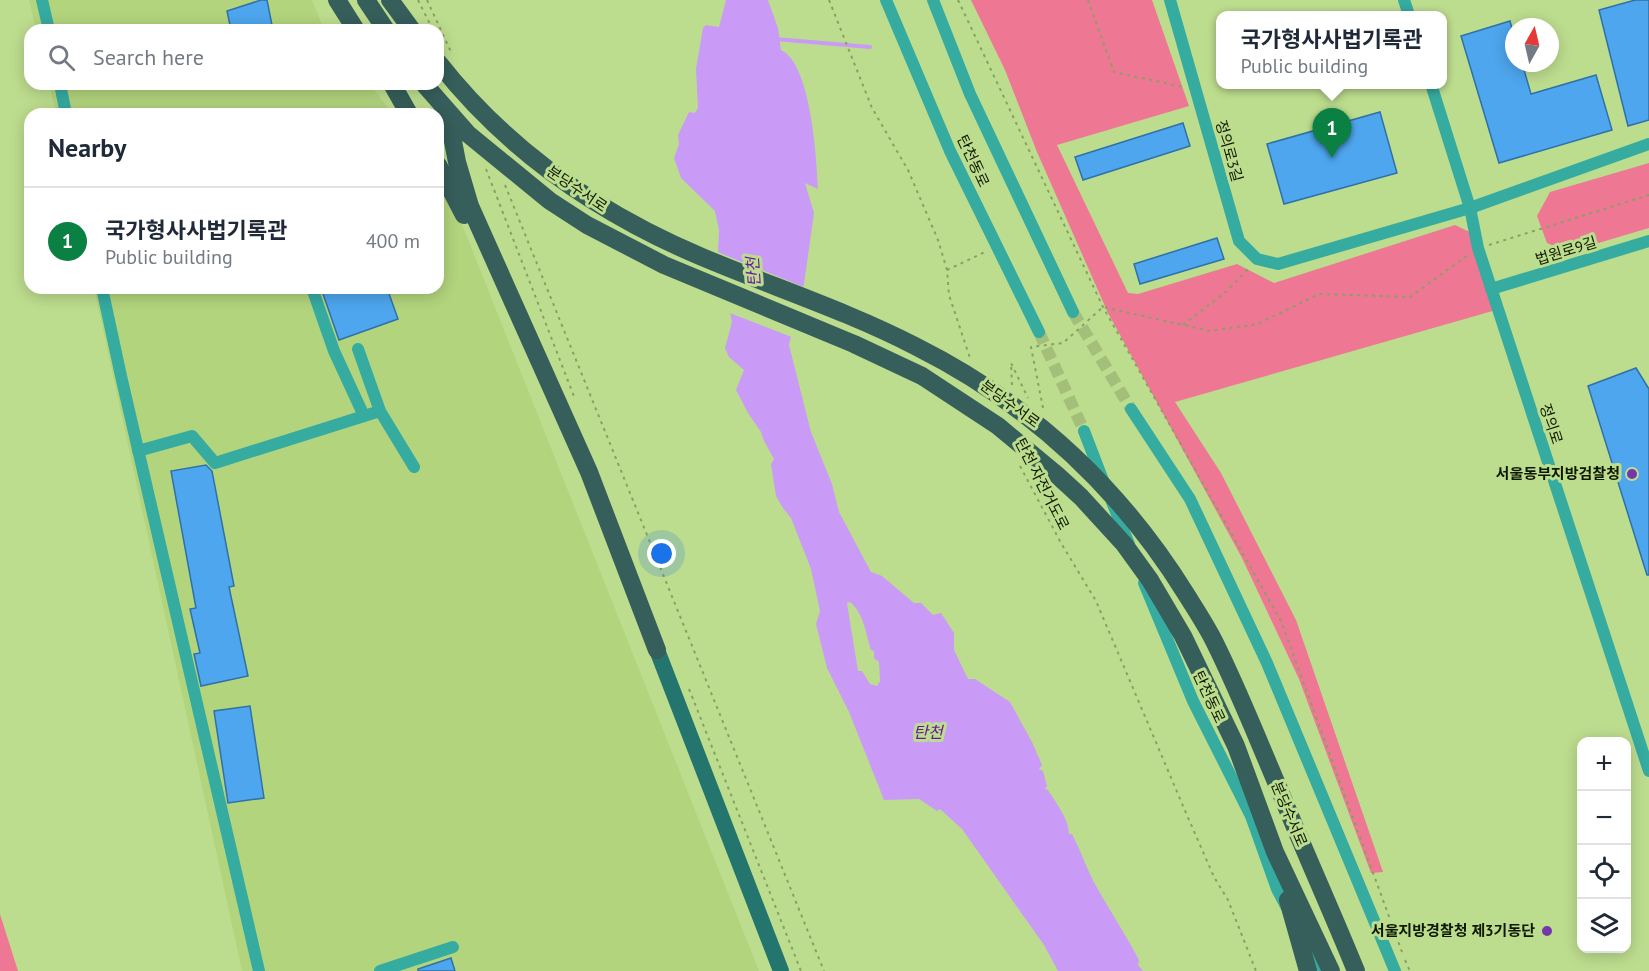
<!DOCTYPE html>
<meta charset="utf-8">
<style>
:root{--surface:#fff;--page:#f6f6f7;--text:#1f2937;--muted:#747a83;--line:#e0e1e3;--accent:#0b8043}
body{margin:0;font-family:"PT Sans","Noto Sans KR",sans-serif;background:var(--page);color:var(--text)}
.controls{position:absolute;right:18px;bottom:18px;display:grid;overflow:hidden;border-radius:12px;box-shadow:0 3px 15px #0003}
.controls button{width:54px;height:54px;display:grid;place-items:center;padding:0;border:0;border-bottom:2px solid var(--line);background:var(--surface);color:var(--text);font:30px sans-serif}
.compass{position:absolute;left:1505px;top:18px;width:54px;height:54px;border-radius:50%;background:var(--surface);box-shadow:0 3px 15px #0003;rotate:8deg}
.you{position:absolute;left:662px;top:554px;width:21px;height:21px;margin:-15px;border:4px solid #fff;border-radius:50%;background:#1a73e8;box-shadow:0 0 0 9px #1a73e833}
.badge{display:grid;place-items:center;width:39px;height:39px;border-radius:50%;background:var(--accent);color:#fff;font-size:20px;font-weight:700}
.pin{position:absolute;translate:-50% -50px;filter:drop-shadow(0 2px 3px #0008)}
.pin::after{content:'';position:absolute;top:32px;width:21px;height:18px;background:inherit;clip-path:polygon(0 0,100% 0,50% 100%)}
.popup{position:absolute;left:1216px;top:11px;width:231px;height:78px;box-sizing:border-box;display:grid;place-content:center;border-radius:12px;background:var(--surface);filter:drop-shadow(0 2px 4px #0005);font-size:20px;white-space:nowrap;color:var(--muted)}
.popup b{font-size:22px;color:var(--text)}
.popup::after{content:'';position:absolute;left:50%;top:100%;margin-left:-12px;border:12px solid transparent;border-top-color:var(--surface)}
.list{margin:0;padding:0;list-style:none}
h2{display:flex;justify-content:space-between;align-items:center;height:78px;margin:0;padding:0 24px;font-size:26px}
h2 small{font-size:20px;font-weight:400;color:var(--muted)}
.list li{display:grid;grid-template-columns:39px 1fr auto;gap:18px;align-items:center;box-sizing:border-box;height:108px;padding:0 24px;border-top:2px solid var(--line)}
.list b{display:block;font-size:22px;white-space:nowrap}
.list p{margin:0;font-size:20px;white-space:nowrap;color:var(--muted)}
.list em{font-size:20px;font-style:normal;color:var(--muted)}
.icon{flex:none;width:33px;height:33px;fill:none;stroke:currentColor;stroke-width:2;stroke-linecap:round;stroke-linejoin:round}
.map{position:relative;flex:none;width:1649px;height:971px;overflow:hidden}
.search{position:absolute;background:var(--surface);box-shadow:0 3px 15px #0003;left:24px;top:24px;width:420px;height:66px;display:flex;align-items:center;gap:15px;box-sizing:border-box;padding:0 21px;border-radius:18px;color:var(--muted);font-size:22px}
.panel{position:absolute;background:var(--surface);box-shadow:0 3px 15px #0003;left:24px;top:108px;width:420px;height:186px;border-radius:18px}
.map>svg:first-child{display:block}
.built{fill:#b2d47d}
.green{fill:#ee7794}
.water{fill:#c99bf7;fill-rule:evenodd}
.pier{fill:#bddd8e}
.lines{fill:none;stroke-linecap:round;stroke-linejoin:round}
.stream{stroke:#c99bf7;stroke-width:4}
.building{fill:#4ea6ee;stroke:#2f71a7;stroke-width:1.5}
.minor-tunnel{stroke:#a3bf79;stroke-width:12;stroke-dasharray:12 6;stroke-linecap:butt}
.path{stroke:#88a163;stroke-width:2;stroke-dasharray:3 4.5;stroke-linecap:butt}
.minor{stroke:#36aba0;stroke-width:12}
.major{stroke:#23756e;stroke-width:16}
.highway{stroke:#365e5a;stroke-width:18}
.poi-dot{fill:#7635aa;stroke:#bddd8e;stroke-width:2}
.labels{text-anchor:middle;stroke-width:6;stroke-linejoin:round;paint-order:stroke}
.street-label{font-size:15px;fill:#0e1800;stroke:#bddd8e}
.poi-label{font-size:15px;font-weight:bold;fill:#0e1800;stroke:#bddd8e;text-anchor:end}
.water-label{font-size:16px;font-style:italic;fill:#6916a0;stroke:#bddd8e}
</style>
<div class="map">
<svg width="1649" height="971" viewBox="0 0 1649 971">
<rect width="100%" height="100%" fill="#bddd8e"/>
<path class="built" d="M29,0h283l12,30h-288z
M49,84h321l22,30h-336z
M438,175l10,14 311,782h-517l-148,-683h344z"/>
<path class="green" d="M971,0h181l37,106 -132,39 71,148 10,1 99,-30 37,19 181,-58 19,9 22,76 -321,92 46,71 75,147 87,252 -12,1 -72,-194 -57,-121 -134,-245 -71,-161 -32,-82z
M1649,163v65l-81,24 -21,-9 -10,-27 13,-24z
M0,914l18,57h-18z"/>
<path class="water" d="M726,0h42l10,28 3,22c30,13 36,110 37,139l-13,-6 9,30 -10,71 -15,61 22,87 21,52 7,28 32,60 11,4 32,27h7l12,12 8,-2 13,20v17l14,29h7l35,23 22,40 10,23 -3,4 4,2 4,15 -2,3 3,1c8,13 21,29 21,44h3c9,17 15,36 24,52 14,25 30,49 43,74l-1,5 5,6h-85l-14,-26 -82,-116 -22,-20 -3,2 -18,-12 -35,1 -35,-88 -22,-44 -11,-44 4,-13 -9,-42 -20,-51 -8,-10 -7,-12 -5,-32 3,-5 -10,-18 -3,-9 -13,-19 -12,-23 8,-20 -15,-13 -4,-9 7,-26 -14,-71 1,-21 -4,-19 -34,-33 -7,-20 5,-14 -1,-9 11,-23 6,1 3,-5 -2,-39 7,-41 3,-3 13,2zM850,602c14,12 16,32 21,48l3,1v7l5,4 1,19 -3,5 -7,-2 -8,-13h-4l-11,-68z"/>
<path class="pier" d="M715,251l91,37 -12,50 -67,-26z"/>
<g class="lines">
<path class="stream" d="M775,39l95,8"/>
</g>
<path class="building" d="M261,0h6l6,30h-42l-4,-19z
M1635,0h14v120l-21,6 -29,-116z
M1510,21l4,15v27h8l9,31 65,-19 16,55 -113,33 -38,-127z
M1380,112l17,61 -113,31 -17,-60z
M1183,123l7,23 -107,34 -8,-23z
M1217,238l7,21 -84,25 -6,-20z
M321,288h66l11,31 -59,21z
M1636,368l13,21v186h-2l-59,-189z
M206,465l6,6 22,115 -5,1 19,89 -47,10 -7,-32 6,-1 -10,-44 6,-1 -25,-137z
M250,706l14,92 -36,5 -14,-92z
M451,958l4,13h-37v-2z"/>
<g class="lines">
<path class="minor-tunnel" d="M1073,312l58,97
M1039,332l45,99"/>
<path class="path" d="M418,0l15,30
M427,0l24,52
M829,0l43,108 36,62 30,70 9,30 2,25 21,63
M958,0l145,307 178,314 121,331
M1088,0l26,72 69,15
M438,40l4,8
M486,169l89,230
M505,185l319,786
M1489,245l160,-50
M947,270l38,-18
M1183,325l45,-35 21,-22
M1012,385l-1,-22 17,35
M1043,408l-12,-61 32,-4 40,-36 107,24 48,-7 61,-30 91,3 58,-42
M1020,466l41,77 35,58 90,212 28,64 14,23 28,71
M689,689l112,282
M1405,960l5,11"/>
<path class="minor" d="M42,0l7,30
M886,0l64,151 89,181
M933,0l37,94 103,218
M1170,0l69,241 18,18 21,5 192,-56 179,-64
M1404,0l5,15
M60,84l6,30
M1431,84l39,124 8,40 171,523
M102,288l19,88 138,595
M312,288l22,63 30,65
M1491,289l158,-48
M358,349l22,62
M1131,409l59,90 77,164 128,308
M1084,431l20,52
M138,451l54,-15 23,27 165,-52 34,56
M1112,502l17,42
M1144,583l49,118 58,115 26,73 11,21
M1309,952l9,19
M380,971l73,-24"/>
<path class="major" d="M657,650l124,321"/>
<path class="highway" d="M337,0l19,30
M366,0l20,30
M390,0l22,30
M438,62c69,88 162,152 264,195 71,30 145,54 213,89 114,57 204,140 271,248 10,16 20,31 28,47 25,50 46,104 68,155 24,59 50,116 74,175
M392,84l17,30
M424,84l44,50 82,67 37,24 77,40 190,79 68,32 76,50 59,49 24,22 43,47 26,36 33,56 53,110 39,106 56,119
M447,110l10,52 13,44 119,266 68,178
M438,165l26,50
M1288,900l20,71"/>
</g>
<g class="poi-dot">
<circle cx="1632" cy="474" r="6"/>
<circle cx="1547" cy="931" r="6"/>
</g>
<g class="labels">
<g class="street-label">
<text transform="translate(1229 151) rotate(74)" y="5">정의로3길</text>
<text transform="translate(973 161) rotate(65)" y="5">탄천동로</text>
<text transform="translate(577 189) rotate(34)" y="5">분당수서로</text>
<text transform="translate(1566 251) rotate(-17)" y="5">법원로9길</text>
<text transform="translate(1010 404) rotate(36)" y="5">분당수서로</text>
<text transform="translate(1551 424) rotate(72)" y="5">정의로</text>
<text transform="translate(1042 484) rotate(63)" y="5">탄천 자전거도로</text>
<text transform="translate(1209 697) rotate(65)" y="5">탄천동로</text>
<text transform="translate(1289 814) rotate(67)" y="5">분당수서로</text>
</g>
<g class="poi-label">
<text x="1620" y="479">서울동부지방검찰청</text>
<text x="1535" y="936">서울지방경찰청 제3기동단</text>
</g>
<g class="water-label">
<text transform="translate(753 272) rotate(-94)" y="6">탄천</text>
<text x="928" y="738">탄천</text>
</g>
</g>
</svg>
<div class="controls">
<button>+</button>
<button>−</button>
<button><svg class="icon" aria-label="locate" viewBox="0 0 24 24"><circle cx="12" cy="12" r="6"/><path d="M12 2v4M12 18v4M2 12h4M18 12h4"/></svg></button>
<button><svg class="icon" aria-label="layers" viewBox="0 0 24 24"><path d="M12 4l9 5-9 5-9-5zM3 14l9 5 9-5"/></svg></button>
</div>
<svg class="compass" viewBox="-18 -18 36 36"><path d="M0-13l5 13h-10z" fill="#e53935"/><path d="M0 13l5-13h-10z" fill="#747a83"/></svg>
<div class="you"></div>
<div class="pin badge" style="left:1332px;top:158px">1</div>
<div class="popup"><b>국가형사사법기록관</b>Public building</div>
<div class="search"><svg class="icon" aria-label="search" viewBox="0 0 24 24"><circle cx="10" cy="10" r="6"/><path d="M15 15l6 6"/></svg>Search here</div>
<section class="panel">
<h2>Nearby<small></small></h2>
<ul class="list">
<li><span class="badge">1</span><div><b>국가형사사법기록관</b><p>Public building</p></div><em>400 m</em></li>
</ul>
</section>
</div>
